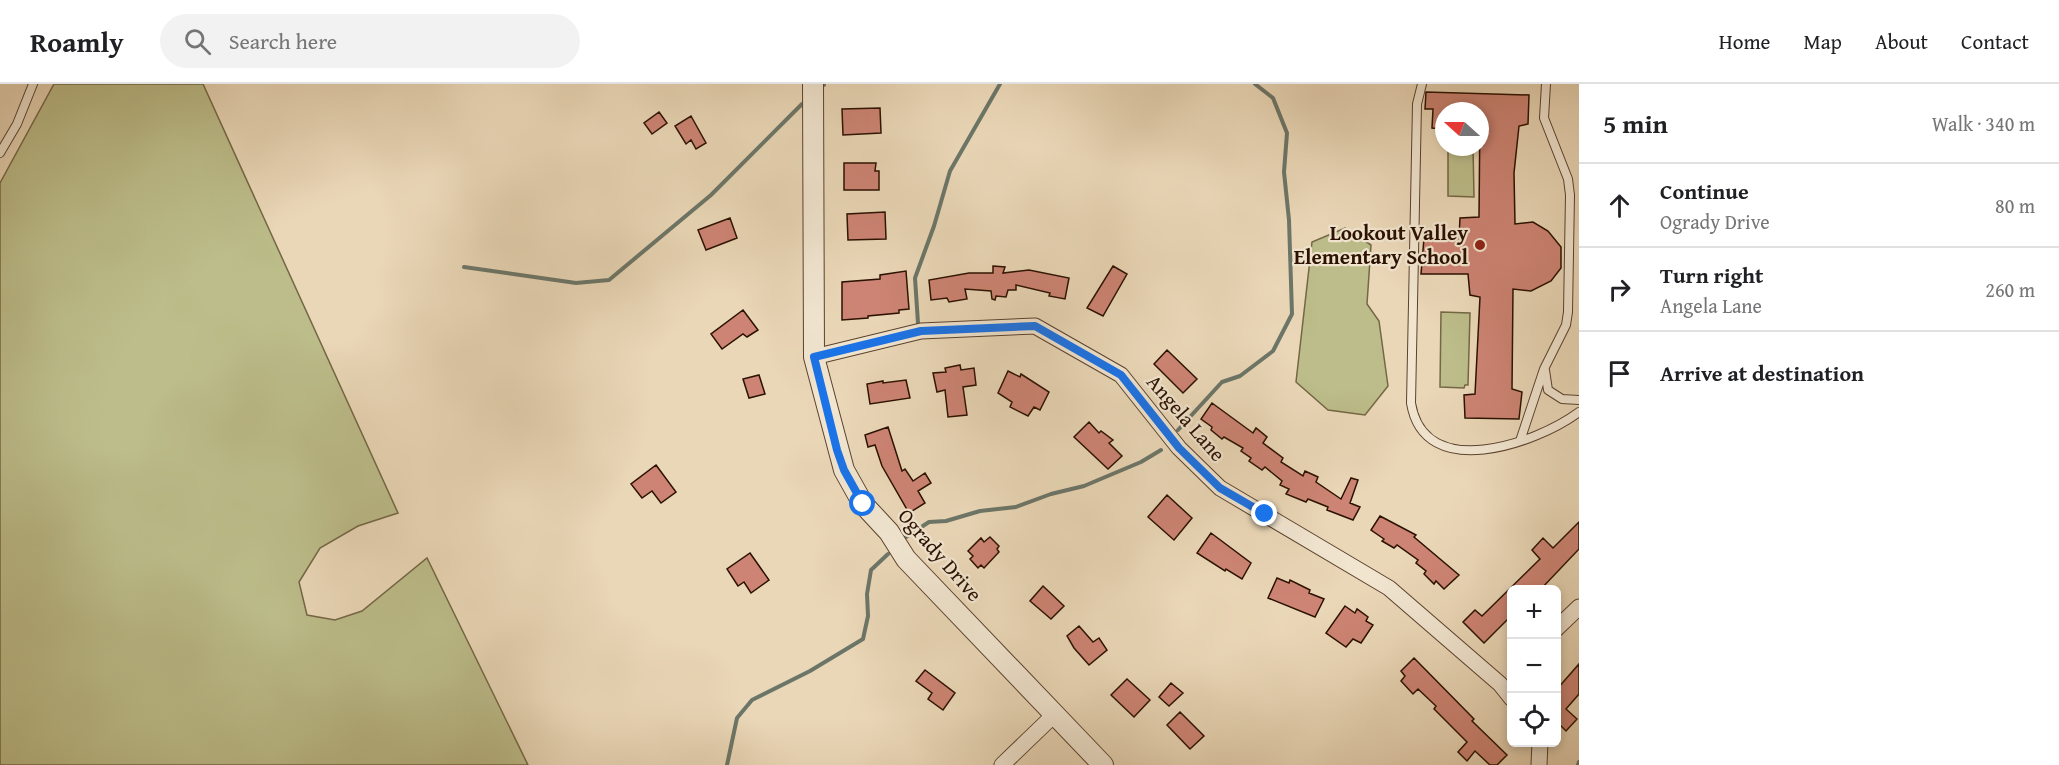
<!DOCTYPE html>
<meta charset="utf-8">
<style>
:root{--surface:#fff;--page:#f2f2f2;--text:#202124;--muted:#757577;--line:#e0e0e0}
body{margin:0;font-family:"Gentium Book Plus",serif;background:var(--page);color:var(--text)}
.controls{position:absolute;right:18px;bottom:18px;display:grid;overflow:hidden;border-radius:9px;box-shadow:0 3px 9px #0003}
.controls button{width:54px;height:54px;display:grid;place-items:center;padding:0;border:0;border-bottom:2px solid var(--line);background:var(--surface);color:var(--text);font:30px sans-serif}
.compass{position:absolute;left:1435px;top:18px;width:54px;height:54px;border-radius:50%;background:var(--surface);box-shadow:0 3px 9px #0003;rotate:291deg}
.stop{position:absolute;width:18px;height:18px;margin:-14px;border:4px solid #1a73e8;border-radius:50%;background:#fff}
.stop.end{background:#1a73e8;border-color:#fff;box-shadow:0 2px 6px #0008}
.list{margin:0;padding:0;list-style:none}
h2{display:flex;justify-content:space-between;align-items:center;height:78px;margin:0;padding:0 24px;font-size:26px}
h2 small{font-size:20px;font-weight:400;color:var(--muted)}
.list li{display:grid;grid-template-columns:39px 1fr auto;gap:18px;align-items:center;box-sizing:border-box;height:84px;padding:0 24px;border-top:2px solid var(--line)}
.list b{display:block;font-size:22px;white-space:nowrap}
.list p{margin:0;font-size:20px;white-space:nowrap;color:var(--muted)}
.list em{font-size:20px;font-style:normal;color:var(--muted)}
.icon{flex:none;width:33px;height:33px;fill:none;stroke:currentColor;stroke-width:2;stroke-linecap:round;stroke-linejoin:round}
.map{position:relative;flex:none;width:1579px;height:681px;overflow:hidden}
header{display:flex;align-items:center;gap:36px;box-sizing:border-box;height:84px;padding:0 30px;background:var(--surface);border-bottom:2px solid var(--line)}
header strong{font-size:28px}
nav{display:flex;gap:33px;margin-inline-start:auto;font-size:21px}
.search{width:420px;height:54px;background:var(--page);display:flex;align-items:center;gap:15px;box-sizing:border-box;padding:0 21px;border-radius:33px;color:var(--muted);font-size:22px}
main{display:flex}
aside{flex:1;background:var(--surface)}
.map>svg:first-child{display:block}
.green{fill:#bcbd8a;stroke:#746745;stroke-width:1.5}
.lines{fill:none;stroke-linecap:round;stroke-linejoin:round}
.stream{stroke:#6c7668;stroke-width:4}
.building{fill:#cd8474;stroke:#2b1100;stroke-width:1.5}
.service-casing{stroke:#5b422e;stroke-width:10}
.minor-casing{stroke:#5b422e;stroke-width:17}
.tertiary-casing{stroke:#5b422e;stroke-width:22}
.service{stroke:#f1e5d0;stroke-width:8}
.minor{stroke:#f1e5d0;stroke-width:15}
.tertiary{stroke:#f1e5d0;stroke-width:20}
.route{stroke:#1a73e8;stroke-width:8}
.poi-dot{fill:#8f2418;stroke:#f1e5d0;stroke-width:2}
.labels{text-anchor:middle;stroke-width:4.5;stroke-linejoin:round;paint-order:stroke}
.poi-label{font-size:21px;font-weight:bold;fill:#2b1100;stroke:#f1e5d0;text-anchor:end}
.street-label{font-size:21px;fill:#2b1100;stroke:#f1e5d0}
</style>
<header>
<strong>Roamly</strong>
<div class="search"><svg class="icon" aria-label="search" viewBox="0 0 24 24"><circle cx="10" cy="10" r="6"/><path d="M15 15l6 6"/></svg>Search here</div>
<nav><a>Home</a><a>Map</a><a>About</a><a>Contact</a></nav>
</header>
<main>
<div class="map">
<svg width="1579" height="681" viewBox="0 0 1579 681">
<rect width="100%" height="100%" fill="#ead7b7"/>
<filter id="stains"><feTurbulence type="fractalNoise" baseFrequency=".00333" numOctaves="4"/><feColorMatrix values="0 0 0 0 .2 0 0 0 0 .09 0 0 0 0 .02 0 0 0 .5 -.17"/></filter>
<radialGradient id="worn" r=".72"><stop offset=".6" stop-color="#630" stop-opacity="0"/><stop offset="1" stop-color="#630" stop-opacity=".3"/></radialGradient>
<path class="green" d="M54,0h149l195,429 -40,13 -38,22 -21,34 8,33 28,5 27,-9 65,-53 101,207h-528v-582z
M1448,63h25l1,50 -26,-1z
M1345,144l26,17 -4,59 12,17 9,65 -23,29 -37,-5 -32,-28 16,-140z
M1441,228l29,1 -2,72h-3l-1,3 -24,-1z"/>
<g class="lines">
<path class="stream" d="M824,1v-1
M464,183l112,16 33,-3 102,-85 91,-91
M918,239l-3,-45 19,-52 16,-55 50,-87
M1178,346l44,-48 18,-6 33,-25 19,-37 -3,-94 -5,-48 3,-39 -14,-35 -18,-14
M906,453l23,-15 17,-1 34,-10 36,-4 35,-13 33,-8 57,-24 20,-12
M727,681l10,-47 15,-18 58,-29 53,-32 5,-23 -1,-22 4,-24 17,-16
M1578,681l1,-3"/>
</g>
<path class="building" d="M1426,8l103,3 -1,29 -9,2 -5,47 1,51 18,-2 15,9 13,16v21l-10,13 -20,10 -18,-2 -1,100 10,3 -3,27 -54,-1 -1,-23 11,-1 5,-97 -10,-2 -2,-21h-47l3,-36h35l1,-20 19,-1 1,-106h-36v18l-12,-1 1,-19h-8z
M880,24l1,25 -38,2 -1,-26z
M659,28l8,11 -15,11 -8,-11z
M691,32l15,27 -10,6 -5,-9 -5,4 -11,-18z
M844,79h32l-1,8h4v19h-35z
M885,128l1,27 -38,1 -1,-26z
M730,134l7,20 -31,12 -8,-20z
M993,182l12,1 -2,6 26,-3 40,8 -4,21 -16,-3 1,-3 -34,-8v5h-8l-2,7 -10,-1 -1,4 -3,-1 -1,-8 -26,-2 2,10 -18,3 -2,-4 -16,2 -2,-20 40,-7h24z
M1113,182l14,8 -24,42 -16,-8z
M906,187l3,38 -10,1v3l-31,3v2l-26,2v-38l38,-3v-4z
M743,226l15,20 -11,7 -4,-3 -21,15 -11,-15z
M1167,266l30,29 -14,14 -29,-29z
M960,281l1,5 13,-2 2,17 -13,2 4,28 -19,2 -3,-27 -8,2 -4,-19 13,-1 -1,-4z
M1008,287l12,6 1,-3 28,18 -9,18 -6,-3 -6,9 -18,-9 2,-5 -14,-9z
M759,291l6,19 -16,4 -6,-19z
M906,296l4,18 -40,6 -3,-20 16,-3v2z
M1212,319l41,30 3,-5 11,9 -4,6 20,15 -2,4 22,14 2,-5 13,6 -2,5 25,17 10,-21 7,2 -8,23 10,4 -7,13 -26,-10 1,-3 -20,-8 -2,3 -20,-8 3,-5 -9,-4 2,-4 -17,-14 -3,3 -13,-9 2,-3 -10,-7 2,-3 -19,-11 -2,2 -11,-9 1,-3 -11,-8z
M1089,338l10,11 2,-2 12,9 -4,3 13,13 -14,13 -34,-32z
M888,343l14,44 3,-2 8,12 12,-8 6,10 -13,8 7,12 -16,10 -27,-47 -7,-21 -7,2 -3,-12z
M656,381l20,27 -15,11 -9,-12 -10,7 -11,-14z
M1167,411l25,23 -18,22 -26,-23z
M1380,432l36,19 -2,2 45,38 -15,14 -8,-8 -2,3 -10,-10 2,-3 -10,-8 2,-3 -21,-15 -3,3 -12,-7 2,-2 -13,-9z
M1579,438v27l-39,41h-28v25l-28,28 -21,-21 12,-12 7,6 58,-57 -8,-9 11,-12 10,10z
M1211,449l40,30 -9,16 -16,-10 -1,2 -28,-18z
M990,453l9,9 -2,3 2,3 -15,16 -3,-3 -3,3 -8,-9 3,-3 -5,-5 13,-13 3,4z
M750,469l19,27 -18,13 -7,-11 -6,4 -11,-17z
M1277,494l12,5 1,-3 20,10 -1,3 15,6 -9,18 -47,-19z
M1043,502l21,20 -13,13 -21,-18z
M1345,522l10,7 2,-4 11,8 -2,4 7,4 -12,18 -8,-4 -7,8 -20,-14z
M1079,542l14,16 6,-4 8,12 -18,15 -15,-17 -7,-12z
M1414,574l60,61 -2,2 35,34 -10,10h-7l-15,-14 -8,10 -9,-9 9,-10 -33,-33 2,-3 -18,-17 -5,5 -12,-13 4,-5 -4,-5z
M1579,580v30l-13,15 11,10 -11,12 -9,-9v-33z
M925,586l30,23 -12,17 -15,-11 4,-6 -16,-12z
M1127,595l23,21 -16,17 -23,-22z
M1171,599l12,10 -14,13 -10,-9z
M1180,628l24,24 -14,13 -23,-24z"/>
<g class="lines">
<g class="service-casing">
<path id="service" d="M1422,0l-5,20 -6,299c13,80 125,41 168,9
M0,69l17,-29 16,-40
M1545,286l3,20 14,9 17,1
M1520,357l24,-72 22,-44 2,-13 2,-117 -2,-16 -24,-61 2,-34"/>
</g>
<g class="minor-casing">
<path id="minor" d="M814,273l107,-26 114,-5 86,49 58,73 41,40 169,100 111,96 12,15
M1556,545l23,-22
M1002,681l53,-51
M1539,681l1,-23"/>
</g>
<g class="tertiary-casing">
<path id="tertiary" d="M813,0l1,273 30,113 19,34 26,28 17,27 197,206"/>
</g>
<use href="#service" class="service"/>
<use href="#minor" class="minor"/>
<use href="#tertiary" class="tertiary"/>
</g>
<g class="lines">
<path class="route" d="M863,420l-19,-34 -7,-20 -23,-93 107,-26 114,-5 86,49 58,73 41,40 45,26"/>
</g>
<circle class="poi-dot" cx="1480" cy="161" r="6"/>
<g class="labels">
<g class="poi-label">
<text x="1468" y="156">Lookout Valley<tspan x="1468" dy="24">Elementary School</tspan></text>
</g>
<g class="street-label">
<text transform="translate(1186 334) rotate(49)" y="7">Angela Lane</text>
<text transform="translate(940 471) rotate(49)" y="7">Ogrady Drive</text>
</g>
</g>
<rect width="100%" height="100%" filter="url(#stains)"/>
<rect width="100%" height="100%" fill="url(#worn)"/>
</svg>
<div class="controls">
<button>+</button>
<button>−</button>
<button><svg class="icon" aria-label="locate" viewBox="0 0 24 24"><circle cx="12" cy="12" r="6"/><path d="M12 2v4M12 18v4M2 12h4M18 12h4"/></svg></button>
</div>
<svg class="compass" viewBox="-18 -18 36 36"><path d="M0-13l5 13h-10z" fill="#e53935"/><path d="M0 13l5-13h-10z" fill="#757577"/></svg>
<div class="stop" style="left:863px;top:420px"></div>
<div class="stop end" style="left:1265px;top:430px"></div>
</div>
<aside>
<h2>5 min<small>Walk · 340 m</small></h2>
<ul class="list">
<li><svg class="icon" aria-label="ahead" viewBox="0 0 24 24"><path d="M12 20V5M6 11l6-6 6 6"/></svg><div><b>Continue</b><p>Ogrady Drive</p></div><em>80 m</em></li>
<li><svg class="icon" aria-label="right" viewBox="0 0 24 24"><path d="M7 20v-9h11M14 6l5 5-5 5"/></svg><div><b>Turn right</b><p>Angela Lane</p></div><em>260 m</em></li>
<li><svg class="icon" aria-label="arrive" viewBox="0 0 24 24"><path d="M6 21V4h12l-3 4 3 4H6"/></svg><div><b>Arrive at destination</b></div></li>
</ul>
</aside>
</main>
